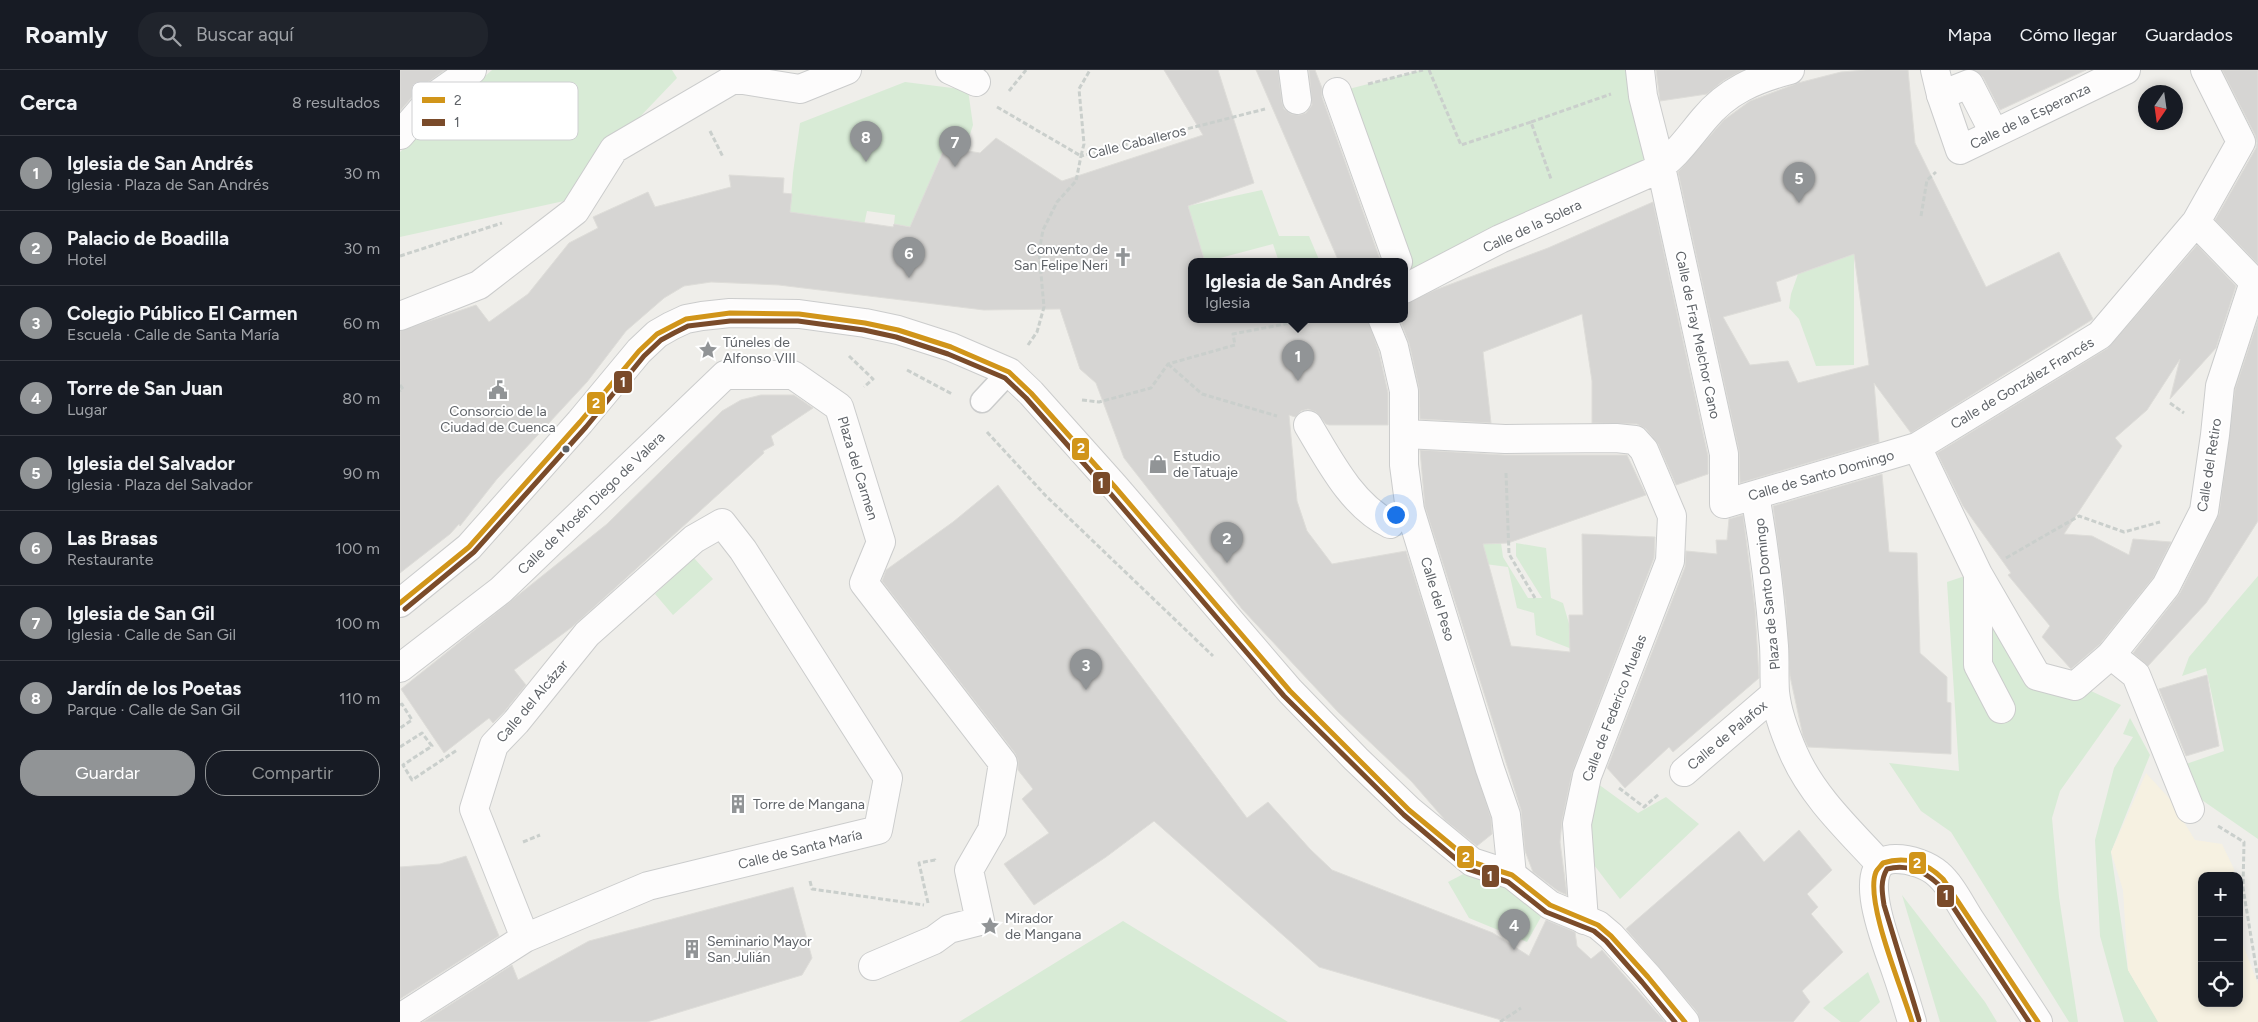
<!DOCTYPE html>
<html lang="es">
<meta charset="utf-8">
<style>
:root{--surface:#171b24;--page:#20242c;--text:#f1f3f6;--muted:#9ea1a6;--line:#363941;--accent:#919496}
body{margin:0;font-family:Figtree,sans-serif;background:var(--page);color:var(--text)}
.controls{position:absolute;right:15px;bottom:15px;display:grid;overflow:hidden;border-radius:10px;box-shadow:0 2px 8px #0003}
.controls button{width:45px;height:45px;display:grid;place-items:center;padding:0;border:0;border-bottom:1px solid var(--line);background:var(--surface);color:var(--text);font:25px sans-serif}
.compass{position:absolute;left:1738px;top:15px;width:45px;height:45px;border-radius:50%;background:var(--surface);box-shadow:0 2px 8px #0003;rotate:193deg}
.you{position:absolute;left:995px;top:444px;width:18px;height:18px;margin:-12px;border:4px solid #fff;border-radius:50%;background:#1a73e8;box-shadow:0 0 0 8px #1a73e833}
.badge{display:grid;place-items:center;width:32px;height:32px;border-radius:50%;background:var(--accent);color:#fff;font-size:16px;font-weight:700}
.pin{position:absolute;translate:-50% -41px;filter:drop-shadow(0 1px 2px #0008)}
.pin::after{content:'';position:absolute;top:26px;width:18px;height:15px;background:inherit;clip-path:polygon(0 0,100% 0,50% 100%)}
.popup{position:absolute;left:788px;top:188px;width:220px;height:65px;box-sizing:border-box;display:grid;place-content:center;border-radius:10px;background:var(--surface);filter:drop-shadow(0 1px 4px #0005);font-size:16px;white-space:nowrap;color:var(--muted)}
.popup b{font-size:19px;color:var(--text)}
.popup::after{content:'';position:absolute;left:50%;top:100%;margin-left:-10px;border:10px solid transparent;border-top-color:var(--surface)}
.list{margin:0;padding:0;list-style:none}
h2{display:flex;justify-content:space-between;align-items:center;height:65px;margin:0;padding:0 20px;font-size:21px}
h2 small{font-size:16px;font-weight:400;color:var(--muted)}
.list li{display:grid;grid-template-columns:32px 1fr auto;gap:15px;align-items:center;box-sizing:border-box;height:75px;padding:0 20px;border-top:1px solid var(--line)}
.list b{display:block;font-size:19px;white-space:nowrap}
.list p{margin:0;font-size:16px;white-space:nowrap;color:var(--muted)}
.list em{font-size:16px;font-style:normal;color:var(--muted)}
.actions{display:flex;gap:10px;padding:15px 20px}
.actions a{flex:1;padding:11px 0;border:1px solid var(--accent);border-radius:20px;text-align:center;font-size:18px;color:var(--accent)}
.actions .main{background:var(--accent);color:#fff}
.icon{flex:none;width:28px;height:28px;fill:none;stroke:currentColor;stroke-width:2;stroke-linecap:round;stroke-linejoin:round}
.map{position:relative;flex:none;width:1858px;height:952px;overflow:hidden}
header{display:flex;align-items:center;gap:30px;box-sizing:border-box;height:70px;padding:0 25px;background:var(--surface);border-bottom:1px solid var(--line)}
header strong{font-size:24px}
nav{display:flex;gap:28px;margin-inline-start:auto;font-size:18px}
.search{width:350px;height:45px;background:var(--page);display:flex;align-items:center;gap:12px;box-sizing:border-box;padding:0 18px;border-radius:20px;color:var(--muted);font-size:19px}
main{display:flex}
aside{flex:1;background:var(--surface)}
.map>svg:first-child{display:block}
.green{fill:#d8ebd6}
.sand{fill:#f6f1e1}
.building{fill:#d6d5d3;stroke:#deddd9;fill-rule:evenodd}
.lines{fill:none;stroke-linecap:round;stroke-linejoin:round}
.service-casing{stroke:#cbcccc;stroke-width:25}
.pedestrian-casing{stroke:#cbcccc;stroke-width:30}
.minor-casing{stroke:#cbcccc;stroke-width:30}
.tertiary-casing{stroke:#cbcccc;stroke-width:30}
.path{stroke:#cacfcc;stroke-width:3;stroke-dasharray:5 2.5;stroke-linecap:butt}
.service{stroke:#fdfcfc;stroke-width:22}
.pedestrian{stroke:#fdfcfc;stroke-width:28}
.minor{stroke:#fdfcfc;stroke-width:28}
.tertiary{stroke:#fdfcfc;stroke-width:28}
.bus-1-casing{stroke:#fff;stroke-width:9}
.bus-2-casing{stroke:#fff;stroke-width:9}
.bus-1{stroke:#d1951a;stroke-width:5}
.bus-2{stroke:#7a4b2a;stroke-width:5}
.bus-dot{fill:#5f6368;stroke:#fff;stroke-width:2}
.labels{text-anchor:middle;stroke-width:4;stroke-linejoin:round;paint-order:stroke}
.street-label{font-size:14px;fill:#5f6368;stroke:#fff}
.poi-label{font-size:14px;fill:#5f6368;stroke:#fff;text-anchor:start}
.key{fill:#fff;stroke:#cfd0d2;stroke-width:1}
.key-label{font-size:14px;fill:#5f6368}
.line-badge{stroke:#fff;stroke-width:2}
.badge-label{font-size:14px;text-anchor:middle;font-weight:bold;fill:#fff}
</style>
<header>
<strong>Roamly</strong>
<div class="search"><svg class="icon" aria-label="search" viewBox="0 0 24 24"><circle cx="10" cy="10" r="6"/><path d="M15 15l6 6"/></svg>Buscar aquí</div>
<nav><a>Mapa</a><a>Cómo llegar</a><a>Guardados</a></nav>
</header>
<main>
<aside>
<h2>Cerca<small>8 resultados</small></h2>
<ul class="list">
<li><span class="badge">1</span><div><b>Iglesia de San Andrés</b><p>Iglesia · Plaza de San Andrés</p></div><em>30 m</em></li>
<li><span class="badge">2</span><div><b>Palacio de Boadilla</b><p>Hotel</p></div><em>30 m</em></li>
<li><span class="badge">3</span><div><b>Colegio Público El Carmen</b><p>Escuela · Calle de Santa María</p></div><em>60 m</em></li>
<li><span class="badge">4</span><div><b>Torre de San Juan</b><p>Lugar</p></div><em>80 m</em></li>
<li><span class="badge">5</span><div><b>Iglesia del Salvador</b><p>Iglesia · Plaza del Salvador</p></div><em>90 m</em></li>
<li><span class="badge">6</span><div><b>Las Brasas</b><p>Restaurante</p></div><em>100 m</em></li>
<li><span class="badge">7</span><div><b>Iglesia de San Gil</b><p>Iglesia · Calle de San Gil</p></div><em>100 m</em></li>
<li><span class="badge">8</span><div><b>Jardín de los Poetas</b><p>Parque · Calle de San Gil</p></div><em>110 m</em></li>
</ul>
<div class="actions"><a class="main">Guardar</a><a>Compartir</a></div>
</aside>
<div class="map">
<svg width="1858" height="952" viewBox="0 0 1858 952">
<rect width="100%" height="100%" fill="#efeeea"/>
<path class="green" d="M92,0h180l5,8 -85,89 -28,34 -164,36v-85z
M1023,0h217l21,97 -253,121 -71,-196z
M505,12l63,8 5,35 -8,25 -20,-3 -14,32 16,54 -53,-9 1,-9 -28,-4 -3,14 -74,-13 3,-39 7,-50z
M862,120l17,46h30l11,26h-41l-6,-18 -68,18 -17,-56z
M1454,184v111l-38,1 -17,-47 -10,-11 2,-14 7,-20z
M1095,430l8,57 25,41h14l-26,-42v-13l30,5 5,50 12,5 14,48 -41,-16 -2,-22 -17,-5 -9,-41 -23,-3 -8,-61z
M294,488l19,21 -40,36 -18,-21z
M1571,504l14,88 -2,-68 49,88 59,9 30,14 -61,86 -8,27 7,79 19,125h-9l-118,-190 -30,-21 -32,-48 70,8 -12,-189z
M1858,506v263l-59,-41 -13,-34 38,-13 -18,-83 -24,8 7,-19z
M1730,648l20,37 -39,97 17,118 31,52h-35l-24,-86 -5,-96 19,-72 19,-31 -10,-3z
M1187,706l51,37 28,-16 33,27 -79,75 -26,-34z
M1073,799l36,14 32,34 -14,25 -58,-24 -21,-36z
M1502,825l83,107 12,20h-57z
M723,851l165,101h-329z
M1468,902l12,30 -21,20h-18l-18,-14z"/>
<path class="sand" d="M1746,703l23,25 26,42 27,4 12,25v7h-32v127h37v-69l19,50v38h-100l-30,-52 -5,-80 -12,-38z"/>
<path class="building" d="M0,0h45l-25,18 -20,23z
M764,0h54l36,113 -66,23 17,56h-13v58h176l11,32 9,41v32h-59l-3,-1 -10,-12 -8,-3 -7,2 -6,6 -6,-2 8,86 10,30 25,33 74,-13 85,267 1,16 -15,12 -32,-26 -33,-38 -74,-70 -96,-103 -118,-151 -28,-75 -16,-14 -20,-60 -76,1 -205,-25 -68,-3 -27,4 -20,12 -38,33 -39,51 -90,97 -37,47 -1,-2 -9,10 -50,39v-242l76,-26 13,17 39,-28 41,-51 29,-15 -5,-11 55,-25 7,15 76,-20 -2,-12 55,3 -1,15 9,1 -2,18 103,15 1,-3 16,3 35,-80 35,6 16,-15 66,43 141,-46z
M856,0h22l4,32 2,7 7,5 8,1 7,-2 6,-8 -3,-35h6l7,18v9l59,165h-42z
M1256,0h87l-20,11 -16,13 -47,7z
M1466,0h42l7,73 71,144 73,-35 34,67 -182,114 -37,-50 5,59 -139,41 -1,-32 -61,-279 46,-52 26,-19 48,-18 43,-11zM1454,184l15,111 -71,18 -10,-22 -38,4 -27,-48 58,-16 -5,-19z
M1575,0h111l-86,40 -17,-33z
M1822,0h36v194l-43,-44 41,-72 1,-5 -2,-8z
M1253,132l55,254v18l-32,11 -18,-41 -12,-15 -9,-5 -45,-1v-42l-10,-67 -99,38 8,71 -71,-4 -1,-31 -10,-45 -9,-23h4v-16l31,-14 113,-42z
M1797,175l39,41 -20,62 -46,51 10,-40 -33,51 -32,28 7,8 -58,88 28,2 37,19 4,-16 38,3 -18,36 -53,66 -29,25 -29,-32 8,-11 -42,-51 3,-2 -48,-67 -26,-53 171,-105z
M1858,250v201l-52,82 -58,63 -15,-13 47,-60 39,-79 16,-125z
M361,325h33l19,13 -42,28 3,9 -11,6 1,2 -192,174 -58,43 12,15 -22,27 -11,11 -4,-5 -45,35 -43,-64 206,-165 115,-113 19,-11z
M1020,380l84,5h123l19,40 -138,48 -25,1 28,102 59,6 -1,-37h14l-1,-81 73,3 -1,21 -82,215 -10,48 -2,21 7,53 -9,-4 -25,-19 -8,-21 -4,-41 -96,-303z
M1482,404l7,78 28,1 3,100 27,24v25l4,1v51l-143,-7 -5,-11 -13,-60 -4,-70 -13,-100z
M598,415l249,333 21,-16 42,47 22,21 161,63 36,23 17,-36 29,12 2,14 14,13 11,-9 63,72h-157l-189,-55 -165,-146 -48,36 -72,48 -30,-41 45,-31 -27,-34 11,-10 -15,-19v-10l-3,-7 -133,-172 4,-11 67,-48z
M1343,445l12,94 4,69 -86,74 -4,-5 -44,41 -18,-20 78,-201 1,-16 31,3 -1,-14h11l2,-21z
M1807,605l12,71 -33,10 -27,-67z
M1399,760l33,40 -25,24 11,13 -7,7 32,38 -41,39 8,11 -17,20h-93l-3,-10 -71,-83 113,-98 25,31z
M66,786l33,80 -99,63v-132l40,-3z
M393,817l19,71 -10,17 -155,47h-224l89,-57 6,15 71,-39z"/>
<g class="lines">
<g class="service-casing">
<path id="service" d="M582,331l27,-29"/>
</g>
<g class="pedestrian-casing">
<path id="pedestrian" d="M893,0l4,30
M1541,25l28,-11 19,37
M908,355c21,35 44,81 82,99
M1005,364l100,5 111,-1 19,2 9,10 28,66 -2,45 -83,215 -10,48 7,96
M1711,585l25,20 54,134
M0,948l125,-80 123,-52 230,-56 10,-52 -145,-228 -21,-27 -28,16 -107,95 -71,88 -22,23 -20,64 51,129"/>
</g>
<g class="minor-casing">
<path id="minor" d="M550,0l26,12
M1240,0l3,26 18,71 63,287v50l193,-57 183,-112 96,-113 45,-80 -36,-72
M1535,0l6,25 19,55 166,-80
M337,9l63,10 47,-19
M937,22l61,170
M0,65l32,-37 40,-28
M1004,219l96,-50 152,-67c22,-13 36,-34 52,-53 23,-28 51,-40 86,-49
M0,246l79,-31 96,-74 39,-62 135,-79
M983,250l11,27 10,44v74l6,45 80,259 16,46 6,60
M1517,377l61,127 59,102 38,10 36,-31 55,-69 38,-75 11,-76 5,-49 34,-104 -58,-60
M1355,425c9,50 15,100 19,151 1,15 0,31 1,46 2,20 11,44 19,62 19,43 55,76 86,110
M1578,506v89l23,44
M0,598l101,-78 224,-215h68l46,32 42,135 -17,41 139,180 -11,67 -23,40 11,51 -31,8 -15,11 -61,26
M1284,702l91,-78"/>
</g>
<g class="tertiary-casing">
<path id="tertiary" d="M0,533l69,-56 111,-125 59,-71 18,-17 14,-8 15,-7 16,-3 28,-3 69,1 66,9 33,7 53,17 58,25 22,21 84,94 175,204 66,68 53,51 63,52 40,13 38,30 48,20 13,11 37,41 37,45
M1512,952c-5,-17 -10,-34 -16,-51 -7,-21 -46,-113 0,-112 14,0 32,6 42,15 14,12 23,32 33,47 22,33 45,67 67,101"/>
</g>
<path class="path" d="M1029,0l32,75 70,-23 20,57
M968,14l55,-14
M609,21l17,-21
M597,37l84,49 3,-12 -5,-55 11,-19
M1131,52l80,-28
M310,61l13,26
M1521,146l6,-36 9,-8
M0,186l102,-33
M628,275l9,-13 7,-25 -5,-55 4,-22 14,-28 19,-21 5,-25 184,-47
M449,286l24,23 -9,8
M768,294l34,30 75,22
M507,300l45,24
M0,315l3,4 -3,2
M682,330l17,2 52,-14 17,-24 67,-19 -2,-11 73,-14
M1770,333l14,10
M587,362l59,64 167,160
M1106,403l3,81 26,44
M1606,488l73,-42 45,16 36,-10
M0,635l2,-1 10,16 -12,8
M0,677l22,-14 10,13 -29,19 9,15 45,-30
M1219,718l25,19 15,-13
M1818,756l26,16 -1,46 15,91
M123,772l17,-7
M410,811l2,8 112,16
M528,833l-9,-40 16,-3 1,2
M1100,952l21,-14"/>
<use href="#service" class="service"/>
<use href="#pedestrian" class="pedestrian"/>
<use href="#minor" class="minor"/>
<use href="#tertiary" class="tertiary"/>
<g class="bus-1-casing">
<path id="bus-1" d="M0,533l69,-56 111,-125 59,-71 18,-17 29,-15 44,-6 69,1 66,9 33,7 53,17 58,25 22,21 84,94 175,204 119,119 63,52 40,13 38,30 48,20 13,11 37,41 37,45
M1512,952c-9,-31 -48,-122 -36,-150 1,-3 5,-6 7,-9 22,-7 43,-1 60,16l95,143"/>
</g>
<g class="bus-2-casing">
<path id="bus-2" d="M5,539l69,-57 112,-125 58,-71 17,-16 13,-7 14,-7 42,-5h68l66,9 32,7 52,17 57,24 21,20 83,94 175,204 120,119 64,54 40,13 38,30 48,19 12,10 36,41 33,40
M1519,950l-35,-115c-2,-13 -4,-24 3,-36 19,-5 37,2 51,15l91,138"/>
</g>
<use href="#bus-1" class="bus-1"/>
<use href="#bus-2" class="bus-2"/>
</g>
<defs>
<g id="church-bare" transform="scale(1.5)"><path d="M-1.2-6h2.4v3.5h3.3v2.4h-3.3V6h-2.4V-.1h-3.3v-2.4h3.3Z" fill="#919496" stroke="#fff" stroke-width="2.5" paint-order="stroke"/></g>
<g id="sight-bare" transform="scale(1.5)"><path d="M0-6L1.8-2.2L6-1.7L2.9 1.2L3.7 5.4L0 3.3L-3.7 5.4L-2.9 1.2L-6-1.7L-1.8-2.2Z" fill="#919496" stroke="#fff" stroke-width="2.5" paint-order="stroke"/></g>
<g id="civic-bare" transform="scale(1.5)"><path d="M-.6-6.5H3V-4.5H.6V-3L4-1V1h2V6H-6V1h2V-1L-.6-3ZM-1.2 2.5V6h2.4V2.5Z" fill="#919496" stroke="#fff" stroke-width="2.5" paint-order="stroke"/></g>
<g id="shop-bare" transform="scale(1.5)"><path d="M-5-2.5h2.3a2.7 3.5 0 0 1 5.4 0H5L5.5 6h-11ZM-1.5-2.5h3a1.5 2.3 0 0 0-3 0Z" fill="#919496" stroke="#fff" stroke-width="2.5" paint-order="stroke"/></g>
<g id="building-bare" transform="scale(1.5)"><path d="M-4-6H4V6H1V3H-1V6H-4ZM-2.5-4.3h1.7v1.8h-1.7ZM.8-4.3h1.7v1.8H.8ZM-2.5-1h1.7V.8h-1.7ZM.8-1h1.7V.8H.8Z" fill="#919496" stroke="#fff" stroke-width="2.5" paint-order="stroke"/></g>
</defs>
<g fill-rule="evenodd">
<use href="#church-bare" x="723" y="187"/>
<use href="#sight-bare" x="308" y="280"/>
<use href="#civic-bare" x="98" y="320"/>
<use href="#shop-bare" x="758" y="394"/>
<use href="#building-bare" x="338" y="734"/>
<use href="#sight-bare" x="590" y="856"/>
<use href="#building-bare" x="292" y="879"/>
</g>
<circle class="bus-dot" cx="166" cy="379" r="4.5"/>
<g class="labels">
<g class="street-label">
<text transform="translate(1630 46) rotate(-26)" y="5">Calle de la Esperanza</text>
<text transform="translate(737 72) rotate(-14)" y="5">Calle Caballeros</text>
<text transform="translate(1132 156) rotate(-25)" y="5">Calle de la Solera</text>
<text transform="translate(1298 265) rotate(78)" y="5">Calle de Fray Melchor Cano</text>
<text transform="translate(1622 313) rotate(-31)" y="5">Calle de González Francés</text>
<text transform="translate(1809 395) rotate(-81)" y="5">Calle del Retiro</text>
<text transform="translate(458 398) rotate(73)" y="5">Plaza del Carmen</text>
<text transform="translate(1421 405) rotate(-16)" y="5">Calle de Santo Domingo</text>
<text transform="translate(191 433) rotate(-44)" y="5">Calle de Mosén Diego de Valera</text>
<text transform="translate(1367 524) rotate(-96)" y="5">Plaza de Santo Domingo</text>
<text transform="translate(1038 529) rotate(73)" y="5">Calle del Peso</text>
<text transform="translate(132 631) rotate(-50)" y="5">Calle del Alcázar</text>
<text transform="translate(1214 638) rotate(-69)" y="5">Calle de Federico Muelas</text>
<text transform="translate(1327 665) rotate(-40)" y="5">Calle de Palafox</text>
<text transform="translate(400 779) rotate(-14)" y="5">Calle de Santa María</text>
</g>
<g class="poi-label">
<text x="708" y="184" text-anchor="end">Convento de<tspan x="708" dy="16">San Felipe Neri</tspan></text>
<text x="323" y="277">Túneles de<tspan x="323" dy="16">Alfonso VIII</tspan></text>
<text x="98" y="346" text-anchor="middle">Consorcio de la<tspan x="98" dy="16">Ciudad de Cuenca</tspan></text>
<text x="773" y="391">Estudio<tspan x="773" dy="16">de Tatuaje</tspan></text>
<text x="353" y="739">Torre de Mangana</text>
<text x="605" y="853">Mirador<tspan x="605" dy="16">de Mangana</tspan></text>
<text x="307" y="876">Seminario Mayor<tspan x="307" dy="16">San Julián</tspan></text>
</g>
</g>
<rect x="12" y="12" width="166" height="58" rx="8" class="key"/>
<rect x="22" y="27" width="23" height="6" fill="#d1951a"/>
<rect x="22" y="49" width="23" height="7" fill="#7a4b2a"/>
<g class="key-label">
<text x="54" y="35">2</text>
<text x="54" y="57">1</text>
</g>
<g class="line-badge">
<rect x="213" y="300" width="20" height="24" rx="5" fill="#7a4b2a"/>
<rect x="186" y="321" width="20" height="24" rx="5" fill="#d1951a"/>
<rect x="671" y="367" width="19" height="24" rx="5" fill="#d1951a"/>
<rect x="692" y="401" width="19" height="24" rx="5" fill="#7a4b2a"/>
<rect x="1056" y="775" width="19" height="24" rx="5" fill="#d1951a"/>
<rect x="1508" y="781" width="19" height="24" rx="5" fill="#d1951a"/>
<rect x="1081" y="794" width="19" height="24" rx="5" fill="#7a4b2a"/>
<rect x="1536" y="814" width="19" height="24" rx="5" fill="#7a4b2a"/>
</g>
<g class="badge-label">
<text x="223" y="317">1</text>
<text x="196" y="338">2</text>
<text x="681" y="383">2</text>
<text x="701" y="418">1</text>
<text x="1066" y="792">2</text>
<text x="1517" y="798">2</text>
<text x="1090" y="811">1</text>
<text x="1546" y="830">1</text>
</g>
</svg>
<div class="controls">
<button>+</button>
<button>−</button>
<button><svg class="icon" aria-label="locate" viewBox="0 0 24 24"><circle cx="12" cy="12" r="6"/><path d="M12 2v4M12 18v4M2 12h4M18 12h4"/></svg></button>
</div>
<svg class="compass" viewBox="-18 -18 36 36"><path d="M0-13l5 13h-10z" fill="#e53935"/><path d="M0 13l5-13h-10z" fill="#9ea1a6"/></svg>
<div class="you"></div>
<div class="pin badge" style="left:898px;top:311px">1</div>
<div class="popup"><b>Iglesia de San Andrés</b>Iglesia</div>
<div class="pin badge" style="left:827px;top:493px">2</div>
<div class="pin badge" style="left:686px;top:620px">3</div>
<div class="pin badge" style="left:1114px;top:880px">4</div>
<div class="pin badge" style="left:1399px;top:133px">5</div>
<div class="pin badge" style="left:509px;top:208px">6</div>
<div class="pin badge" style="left:555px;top:97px">7</div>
<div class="pin badge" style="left:466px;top:92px">8</div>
</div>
</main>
